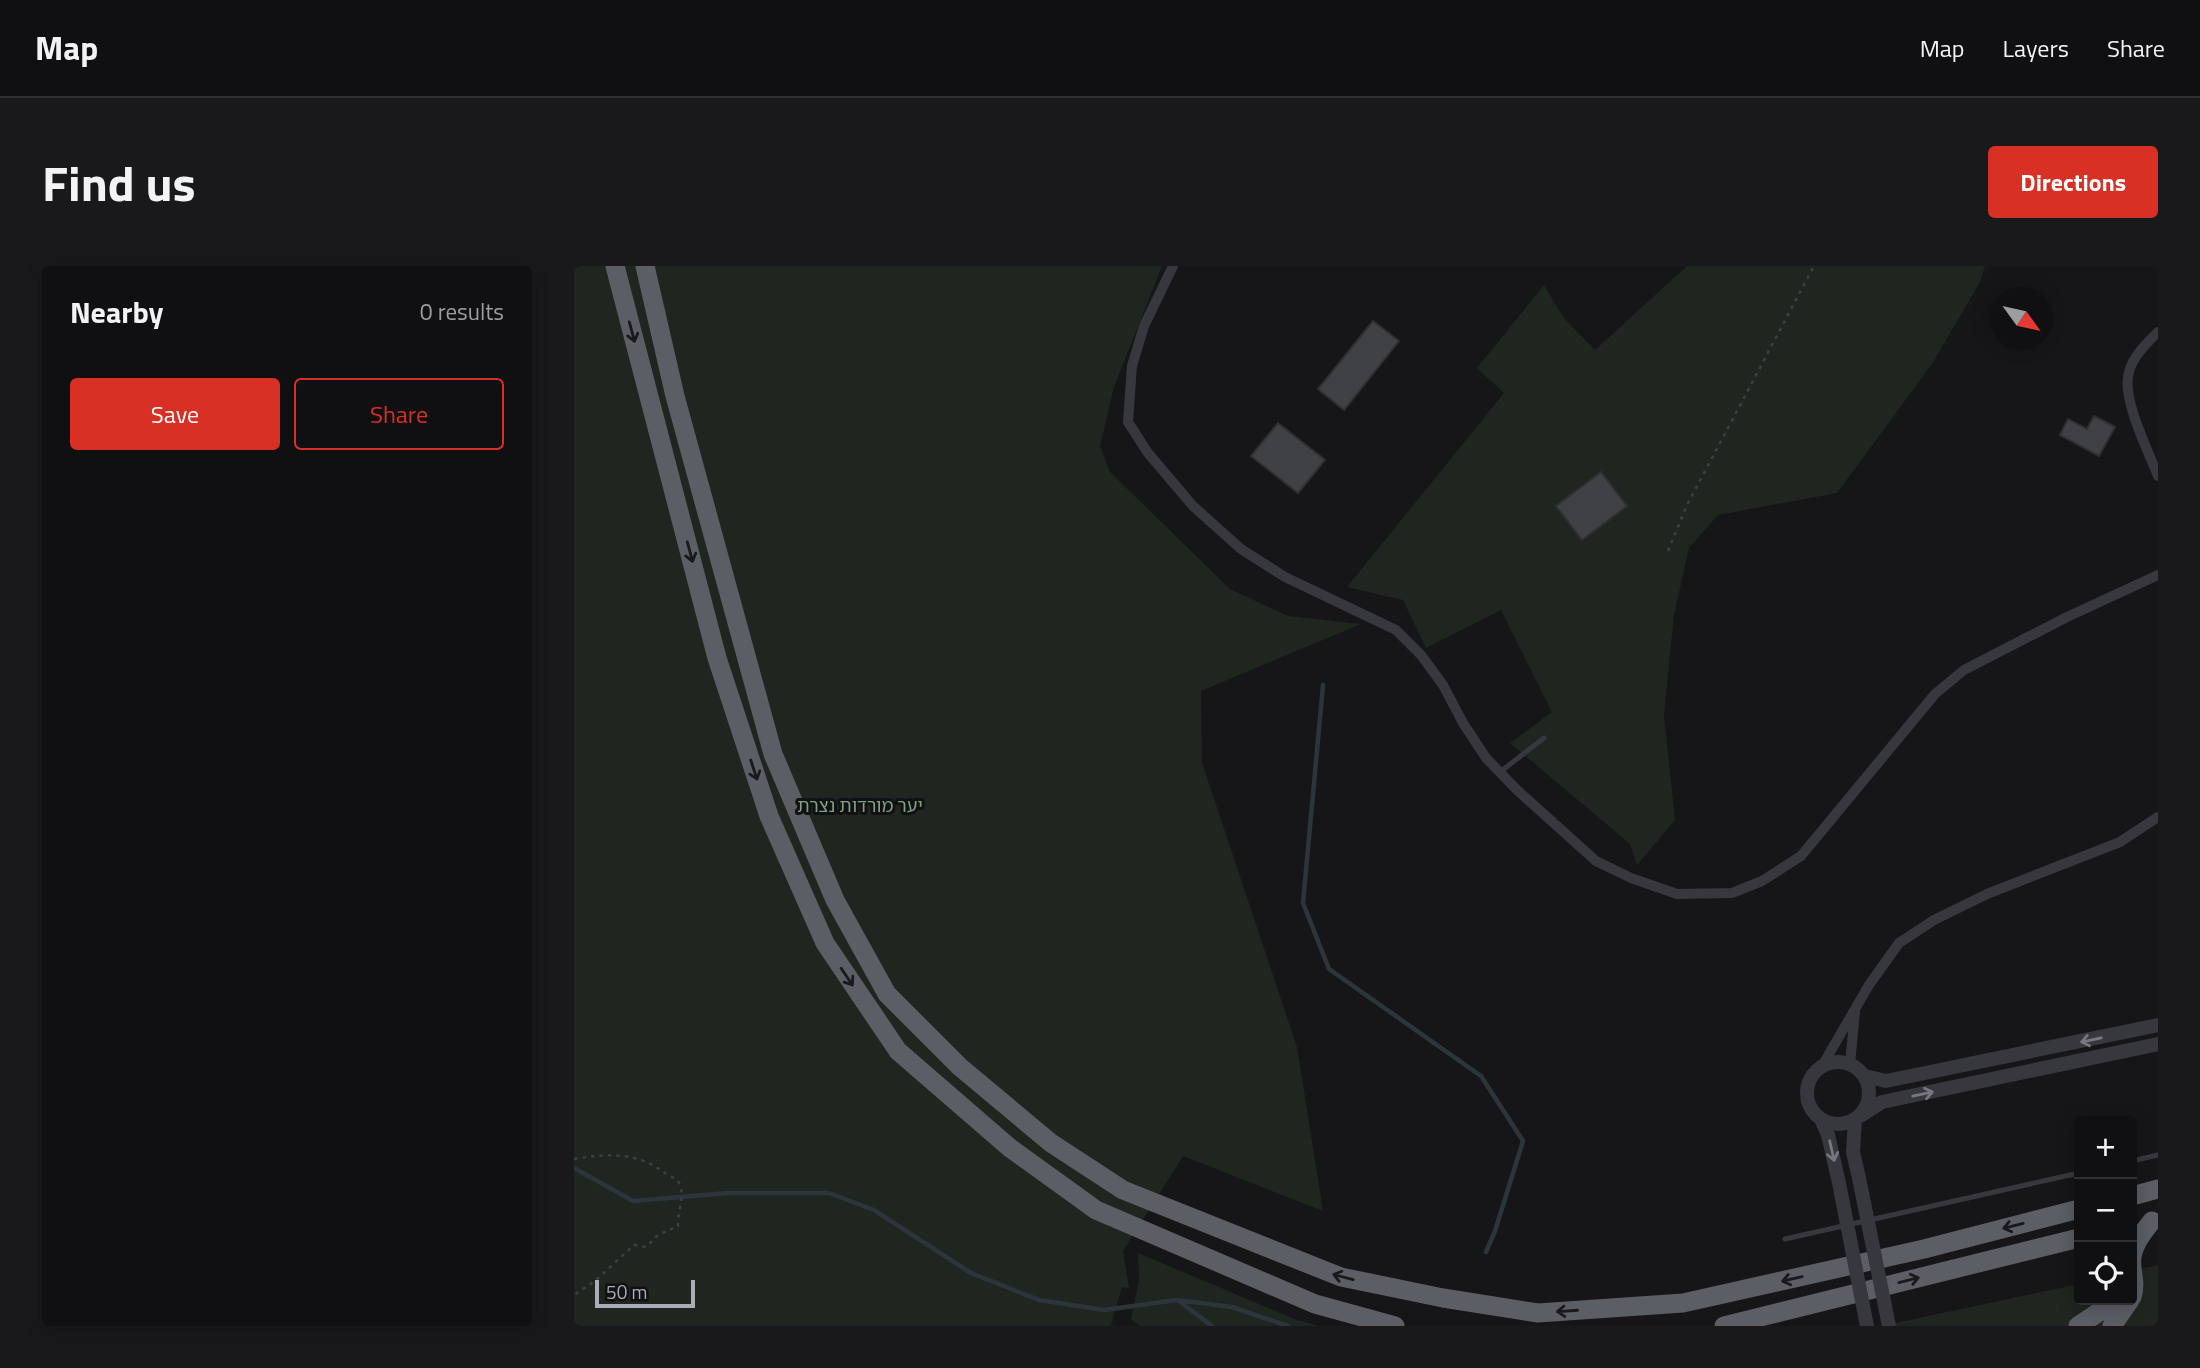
<!DOCTYPE html>
<meta charset="utf-8">
<style>
:root{--surface:#101012;--page:#19191b;--text:#f1f3f6;--muted:#9c9d9f;--line:#303032;--accent:#d93025}
body{margin:0;font-family:"Titillium Web","Noto Sans Hebrew",sans-serif;background:var(--page);color:var(--text)}
.controls{position:absolute;right:21px;bottom:21px;display:grid;overflow:hidden;border-radius:7px;box-shadow:0 4px 18px #0003}
.controls button{width:63px;height:63px;display:grid;place-items:center;padding:0;border:0;border-bottom:2px solid var(--line);background:var(--surface);color:var(--text);font:35px sans-serif}
.compass{position:absolute;left:1416px;top:21px;width:63px;height:63px;border-radius:50%;background:var(--surface);box-shadow:0 4px 18px #0003;rotate:123deg}
.scale{position:absolute;left:21px;bottom:18px;width:100px;box-sizing:border-box;padding-left:7px;border:4px solid #a8adb8;border-top:0;font-size:19px;line-height:24px;white-space:nowrap;color:#a8adb8;-webkit-text-stroke:5px #111113;paint-order:stroke}
.list{margin:0;padding:0;list-style:none}
h2{display:flex;justify-content:space-between;align-items:center;height:91px;margin:0;padding:0 28px;font-size:30px}
h2 small{font-size:23px;font-weight:400;color:var(--muted)}
.actions{display:flex;gap:14px;padding:21px 28px}
.actions a{flex:1;padding:16px 0;border:2px solid var(--accent);border-radius:7px;text-align:center;font-size:24px;color:var(--accent)}
.actions .main{background:var(--accent);color:#fff}
.icon{flex:none;width:38px;height:38px;fill:none;stroke:currentColor;stroke-width:2;stroke-linecap:round;stroke-linejoin:round}
.map{position:relative;flex:none;width:1584px;height:1060px;overflow:hidden;border-radius:7px}
header{display:flex;align-items:center;gap:42px;box-sizing:border-box;height:98px;padding:0 35px;background:var(--surface);border-bottom:2px solid var(--line)}
header strong{font-size:33px}
nav{display:flex;gap:38px;margin-inline-start:auto;font-size:24px}
.intro{display:flex;align-items:center;justify-content:space-between;box-sizing:border-box;height:168px;padding:0 42px}
h1{margin:0;font-size:49px}
.button{padding:18px 32px;border-radius:7px;background:var(--accent);color:#fff;font-size:24px;font-weight:700}
main{display:flex;gap:42px;padding:0 42px}
aside{flex:1;background:var(--surface);border-radius:7px;box-shadow:0 4px 18px #0003}
.map>svg:first-child{display:block}
.green{fill:#1e261f}
.lines{fill:none;stroke-linecap:round;stroke-linejoin:round}
.stream{stroke:#2c353c;stroke-width:4.5}
.building{fill:#404145;stroke:#303034;stroke-width:2}
.path{stroke:#3d3f44;stroke-width:2.5;stroke-dasharray:3.5 5;stroke-linecap:butt}
.service{stroke:#37383d;stroke-width:5}
.minor{stroke:#37383d;stroke-width:10}
.tertiary{stroke:#37383d;stroke-width:14}
.trunk{stroke:#5b5e65;stroke-width:19}
.tertiary-bridge{stroke:#37383d;stroke-width:14}
.oneway{stroke:#18191b}
.oneway2{stroke:#757881}
.labels{text-anchor:middle;stroke-width:6;stroke-linejoin:round;paint-order:stroke}
.park-label{font-size:18px;fill:#7fa381;stroke:#111113}
</style>
<header>
<strong>Map</strong>
<nav><a>Map</a><a>Layers</a><a>Share</a></nav>
</header>
<div class="intro"><h1>Find us</h1><a class="button">Directions</a></div>
<main>
<aside>
<h2>Nearby<small>0 results</small></h2>
<ul class="list">
</ul>
<div class="actions"><a class="main">Save</a><a>Share</a></div>
</aside>
<div class="map">
<svg width="1584" height="1060" viewBox="0 0 1584 1060">
<rect width="100%" height="100%" fill="#161618"/>
<path class="green" d="M0,0h588l-48,121 -14,59 10,26 120,117 58,27 73,8 -160,67 1,72 95,284 26,164 -140,-55 -60,95 6,37 -7,-1 -11,38 5,1h-542z
M1113,0h298l-5,16 -48,82 -95,129 -119,22 -29,33 -15,67 -10,100 11,105 -38,45 -7,-21 -120,-101 42,-31 -51,-102 -75,38 -23,-48 -56,-13 157,-194 -27,-25 67,-83 20,33 31,32z
M564,987l159,67 22,6h-179l-9,-7 8,-39z
M1584,999v61h-277l198,-42v16h53v-29z"/>
<g class="lines">
<path class="stream" d="M749,419l-20,218 26,66 152,107 42,65 -28,90 -9,21
M0,902l59,33 95,-8h101l45,17 97,63 68,27 65,10 73,-10 55,7 56,19
M605,1035l33,25"/>
</g>
<path class="building" d="M799,55l26,20 -55,69 -26,-21z
M1520,150l21,11 -16,29 -39,-21 8,-16 19,10z
M704,157l47,37 -27,33 -47,-37z
M1027,206l26,34 -45,34 -26,-34z"/>
<g class="lines">
<path class="path" d="M1094,285l19,-46 127,-239
M0,893c35,-6 65,-7 92,15 5,4 11,3 13,9 7,13 -2,29 -1,43l-20,9 -12,12 -12,-2 -39,36 -21,14"/>
<path class="service" d="M926,506l44,-34
M1558,895l26,-6
M1211,973l294,-66"/>
<path class="minor" d="M599,0l-29,60 -12,40 -4,56 20,31 45,53 48,43 44,28 111,53 25,25 22,30 20,38 23,35 31,32 79,71 35,17 46,16 55,-1 30,-12 39,-25 134,-162 29,-24 103,-53 91,-42
M1584,66c-11,11 -25,24 -29,40 -8,26 19,78 29,104
M1276,798l5,-52
M1248,800l47,-81 30,-42 35,-23 53,-26 133,-52 38,-25"/>
<path class="tertiary" d="M1233 827a31 31 0 1 1 62 0a31 31 0 1 1-62 0Z
M1291,810l21,5 272,-56
M1286,850l22,-14 276,-58
M1247,853l7,16 11,48
M1281,853l-2,33 6,26"/>
<path class="trunk" d="M41,0l102,392 52,158 56,127 73,108 112,97 86,62 219,94 80,22
M71,0l30,130 98,358 62,146 52,94 73,73 91,76 72,47 218,87 102,21 95,15 145,-10 241,-54 155,-40
M1558,930l26,-7
M1558,1031c5,-15 -2,-26 0,-40 2,-14 12,-26 20,-36
M1150,1060l355,-88
M1504,1060l21,-14 10,-12
M1538,1060l18,-26"/>
<path class="tertiary-bridge" d="M1285,912l30,148
M1265,917l28,143"/>
</g>
<defs><path id="oneway-shaft" d="M-6 0H5M1.5-3L5.5 0L1.5 3" fill="none" stroke-width="1.6" stroke-linecap="round" stroke-linejoin="round" transform="scale(1.75)"/></defs>
<g class="oneway">
<use href="#oneway-shaft" transform="translate(58 66) rotate(75)"/>
<use href="#oneway-shaft" transform="translate(116 286) rotate(75)"/>
<use href="#oneway-shaft" transform="translate(180 504) rotate(72)"/>
<use href="#oneway-shaft" transform="translate(273 711) rotate(56)"/>
<use href="#oneway-shaft" transform="translate(1439 960) rotate(166)"/>
<use href="#oneway-shaft" transform="translate(769 1011) rotate(-165)"/>
<use href="#oneway-shaft" transform="translate(1218 1013) rotate(167)"/>
<use href="#oneway-shaft" transform="translate(1335 1014) rotate(-14)"/>
<use href="#oneway-shaft" transform="translate(993 1045) rotate(176)"/>
</g>
<g class="oneway2">
<use href="#oneway-shaft" transform="translate(1517 774) rotate(168)"/>
<use href="#oneway-shaft" transform="translate(1349 828) rotate(-12)"/>
<use href="#oneway-shaft" transform="translate(1258 885) rotate(77)"/>
</g>
<g class="labels">
<g class="park-label">
<text x="286" y="546">יער מורדות נצרת</text>
</g>
</g>
</svg>
<div class="controls">
<button>+</button>
<button>−</button>
<button><svg class="icon" aria-label="locate" viewBox="0 0 24 24"><circle cx="12" cy="12" r="6"/><path d="M12 2v4M12 18v4M2 12h4M18 12h4"/></svg></button>
</div>
<svg class="compass" viewBox="-18 -18 36 36"><path d="M0-13l5 13h-10z" fill="#e53935"/><path d="M0 13l5-13h-10z" fill="#9c9d9f"/></svg>
<div class="scale">50 m</div>
</div>
</main>
